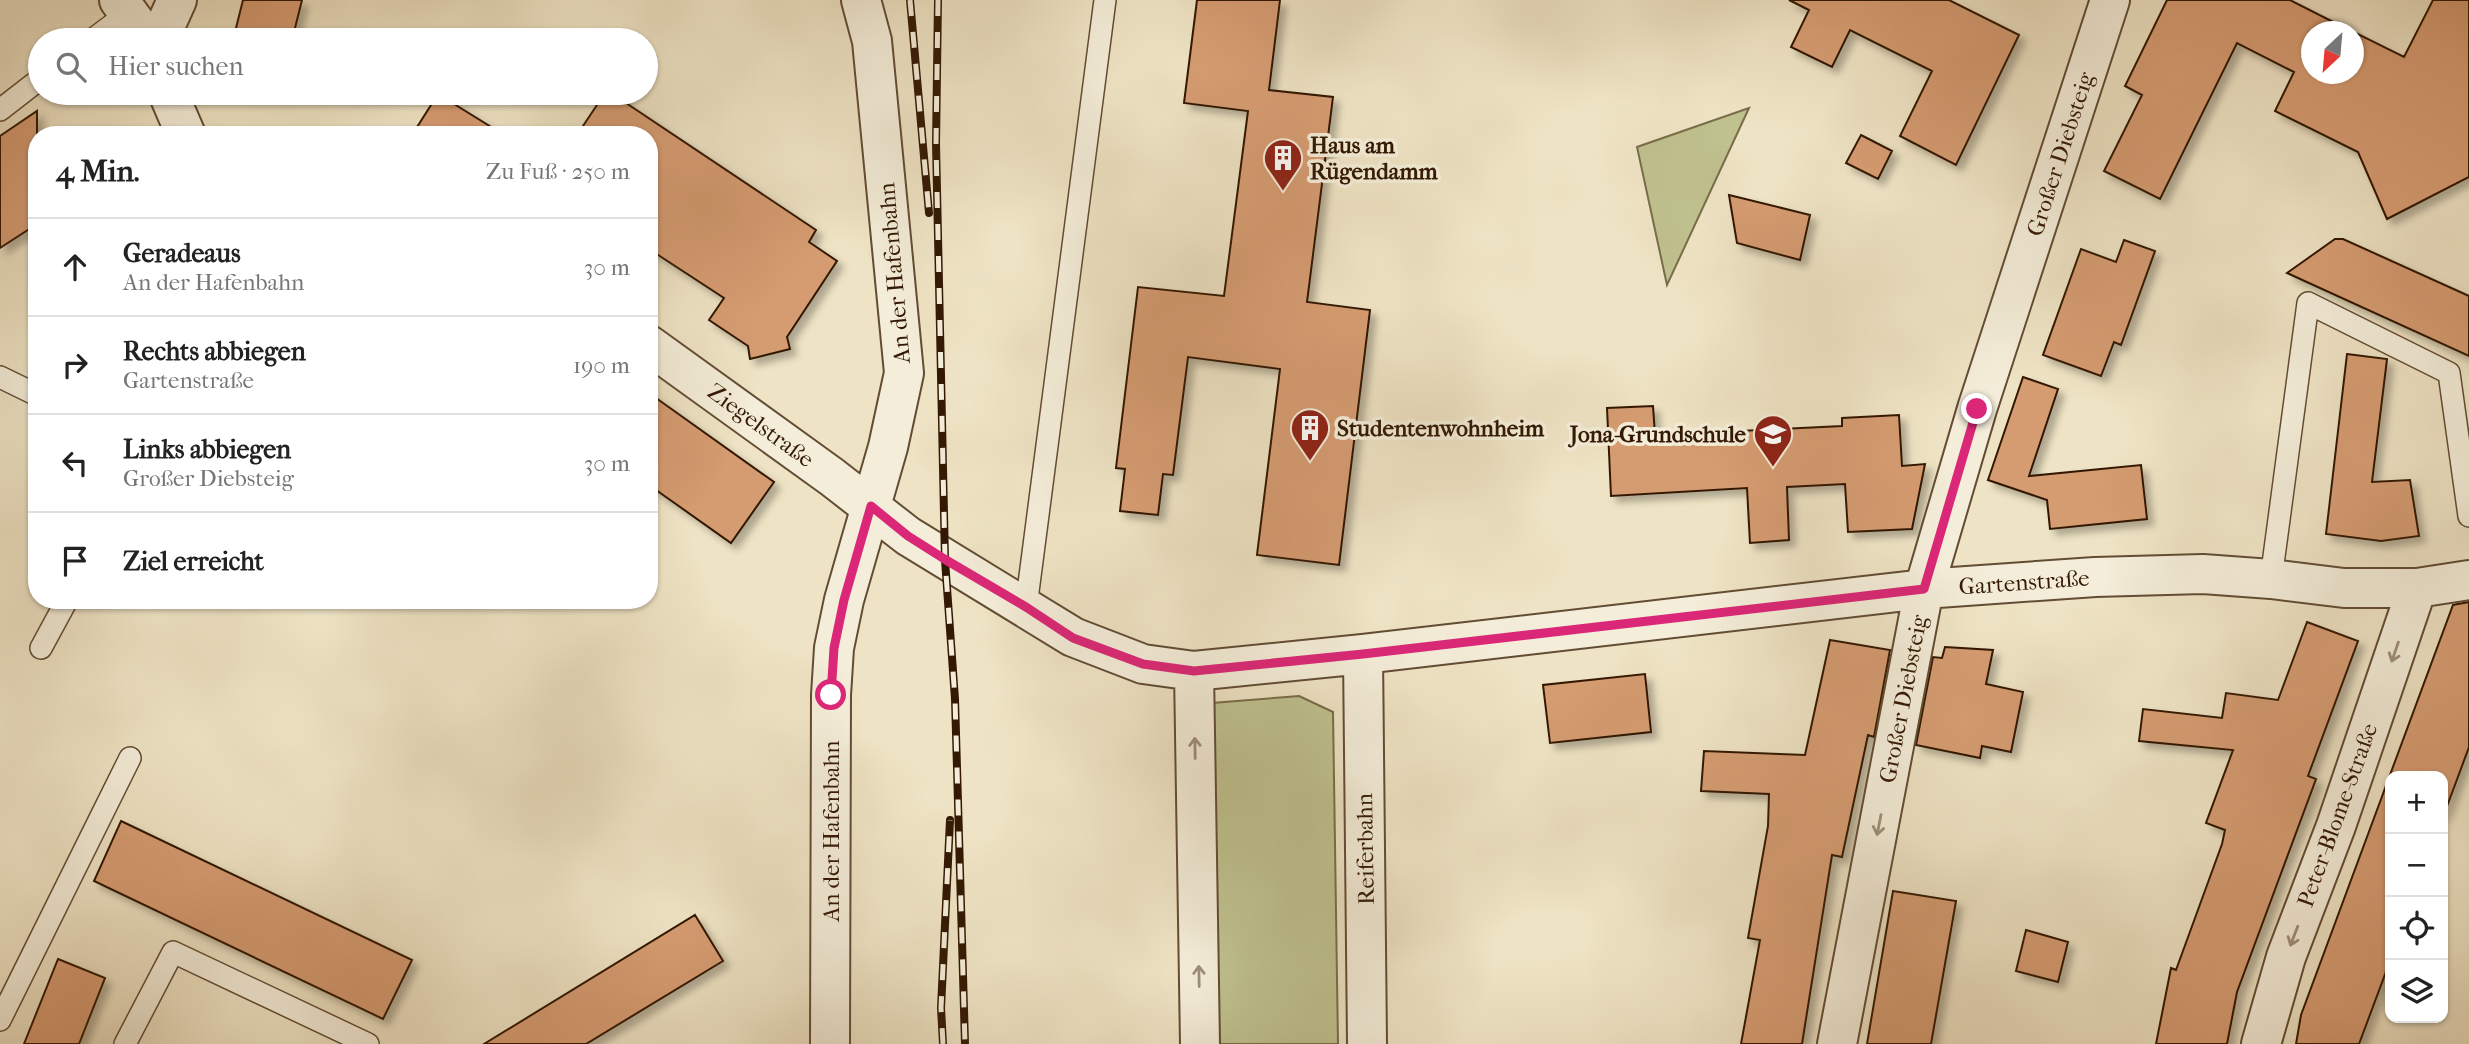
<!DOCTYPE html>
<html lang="de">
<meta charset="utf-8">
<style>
:root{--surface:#fff;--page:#f2f2f2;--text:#222;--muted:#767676;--line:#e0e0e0}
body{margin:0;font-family:"IM FELL French Canon",serif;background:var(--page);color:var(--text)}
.controls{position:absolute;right:21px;bottom:21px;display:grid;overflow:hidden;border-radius:14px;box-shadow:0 2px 5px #0004}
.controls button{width:63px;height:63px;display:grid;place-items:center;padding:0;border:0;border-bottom:2px solid var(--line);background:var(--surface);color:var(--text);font:35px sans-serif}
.compass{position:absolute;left:2301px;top:21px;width:63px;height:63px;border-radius:50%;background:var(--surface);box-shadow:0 2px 5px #0004;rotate:206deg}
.stop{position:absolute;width:21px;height:21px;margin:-16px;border:5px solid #db2777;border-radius:50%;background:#fff}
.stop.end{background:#db2777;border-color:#fff;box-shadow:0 2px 7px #0008}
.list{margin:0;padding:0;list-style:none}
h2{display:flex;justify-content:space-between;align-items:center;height:91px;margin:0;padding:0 28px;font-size:30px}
h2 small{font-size:23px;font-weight:400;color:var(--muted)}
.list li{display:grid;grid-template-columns:46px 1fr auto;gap:21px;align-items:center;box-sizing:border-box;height:98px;padding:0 28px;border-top:2px solid var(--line)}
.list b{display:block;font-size:26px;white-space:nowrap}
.list p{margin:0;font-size:23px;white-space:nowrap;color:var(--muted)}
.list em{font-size:23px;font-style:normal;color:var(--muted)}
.icon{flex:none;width:38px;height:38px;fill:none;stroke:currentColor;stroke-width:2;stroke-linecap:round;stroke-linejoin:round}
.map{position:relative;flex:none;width:2469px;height:1044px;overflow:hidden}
.search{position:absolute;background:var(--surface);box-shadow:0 2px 5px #0004;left:28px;top:28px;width:630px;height:77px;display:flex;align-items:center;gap:18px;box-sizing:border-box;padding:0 24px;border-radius:38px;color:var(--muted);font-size:26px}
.panel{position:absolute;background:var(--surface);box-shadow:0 2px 5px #0004;left:28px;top:126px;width:630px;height:483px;border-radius:28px}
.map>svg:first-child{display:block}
.green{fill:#bfc18f;stroke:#796d49;stroke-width:2}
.building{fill:#d59b71;stroke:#331903;stroke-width:2;filter:url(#shadow)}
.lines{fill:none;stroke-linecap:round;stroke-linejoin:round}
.service-casing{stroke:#624c33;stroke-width:24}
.minor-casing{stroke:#624c33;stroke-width:42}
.service{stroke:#f4edd9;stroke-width:21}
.minor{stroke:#f4edd9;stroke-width:38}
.rail-casing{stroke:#331903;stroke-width:8}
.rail{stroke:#f4edd9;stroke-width:5;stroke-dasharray:16;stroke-linecap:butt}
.oneway{stroke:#9d8e79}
.route{stroke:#db2777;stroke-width:9}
.labels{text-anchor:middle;stroke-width:7;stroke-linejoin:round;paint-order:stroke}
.poi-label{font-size:23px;font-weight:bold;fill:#331903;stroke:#f4edd9;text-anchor:start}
.street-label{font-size:23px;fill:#331903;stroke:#f4edd9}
</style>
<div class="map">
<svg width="2469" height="1044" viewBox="0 0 2469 1044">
<defs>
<filter id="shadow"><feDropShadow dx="6" dy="6" stdDeviation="3.5" flood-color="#0004"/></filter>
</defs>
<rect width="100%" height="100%" fill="#eee3c4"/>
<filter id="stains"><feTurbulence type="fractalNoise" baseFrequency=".00286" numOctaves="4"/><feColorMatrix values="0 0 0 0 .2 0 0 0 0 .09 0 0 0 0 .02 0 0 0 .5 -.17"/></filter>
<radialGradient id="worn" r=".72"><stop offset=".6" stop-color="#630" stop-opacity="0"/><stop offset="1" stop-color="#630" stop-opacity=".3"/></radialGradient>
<path class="green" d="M1749,108l-82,177 -30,-138z
M1299,696l34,16 5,332h-131l5,-341z"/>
<path class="building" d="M243,0h59l-10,40h-51l-7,-4z
M1197,0h83l-11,90 64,7 -26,205 63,8 -31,255 -82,-10 23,-186 -92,-12 -15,118 -10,-1 -5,41 -38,-4 5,-42 -9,-1 22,-181 86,9 24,-185 -64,-8z
M1789,0h160l70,35 -63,130 -56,-29 32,-65 -82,-41 -18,37 -41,-20 18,-37z
M2167,0h123l63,32h-41v42h42v-42l50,25 29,-57h36v177l-82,42 -29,-67 -83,-41 19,-39 -57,-29 -77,156 -56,-28 38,-76 -17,-9z
M605,93h6l205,137 -7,12 28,19 -50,76 3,12 -40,10 -2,-13 -39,-26 15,-22 -75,-49v-114h-72z
M438,94l66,41h-92z
M37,111v113l-37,24v-112z
M1861,135l31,16 -14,28 -32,-16z
M1729,195l81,20 -10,45 -63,-17z
M2335,239h8l126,57v60l-182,-83z
M2124,240l31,11 -34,94 -7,-3 -13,34 -58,-21 38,-106 35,13z
M2347,354l40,5 -15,123 38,-2 9,56 -38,5 -55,-7z
M2023,377l35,12 -29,87 112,-11 6,54 -97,10 -3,-29 -59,-20z
M649,393l125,89 -43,61 -82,-58z
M1653,406l2,29 187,-9v-8l57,-3 3,51 23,-2 -13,65 -64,3 -3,-48 -58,3 2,53 -39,3 -3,-55 -136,8 -4,-88z
M2469,602v145l-26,70v-41h-53v185l-31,83h-63l5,-29 152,-410z
M2307,622l51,19 -50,135 8,3 -79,213 -10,52h-71l15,-76 5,2 46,-126 3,-14 -19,-7 27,-73 -94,-9 4,-32 79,9 4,-25 52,7z
M1830,640l60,10 -16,87 -6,-2 -26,122 -10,-2 -30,189h-61l19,-104 -12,-2 20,-112 1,-32 -68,-3 3,-40 101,4z
M1945,647l48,3 -7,34 37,8 -12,60 -29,-6 -2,12 -64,-13 17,-88 9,1z
M1645,674l6,58 -101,11 -7,-58z
M121,821l291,139 -29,59 -289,-138z
M1893,891l63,10 -25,143h-64z
M695,915l28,46 -137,83h-102z
M2026,930l42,12 -10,40 -42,-11z
M58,959l47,19 -26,66h-55z"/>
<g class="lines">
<g class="service-casing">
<path id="service" d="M92,40l36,-27
M0,110l40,-31
M0,377l37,18
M2271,579l37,-276 141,70 20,143
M1026,607l79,-607
M41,648l26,-48
M0,1020l130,-262
M125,1044l48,-92 195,92"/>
</g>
<g class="minor-casing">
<path id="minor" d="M119,0l29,40
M159,40l18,-40
M168,93l18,42
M649,345l183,132 76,59 165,101 70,27 51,7 169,-17 561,-65 171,-12 108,-3 68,5 73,9h73l52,-8
M1363,654l4,390
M1194,671l6,373
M830,1044l1,-349 3,-47 10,-48 44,-153 16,-74 -32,-332 -11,-41
M1837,1044l87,-455 53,-180 133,-409
M2261,1044l25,-87 50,-131 81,-238"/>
</g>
<use href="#service" class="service"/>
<use href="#minor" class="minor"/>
<g class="rail-casing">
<path id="rail" d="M910,0l19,213
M938,0l-2,144 9,416 10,139 10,345
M943,1044l-2,-36 9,-188"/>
</g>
<use href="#rail" class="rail"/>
</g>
<defs><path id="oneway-shaft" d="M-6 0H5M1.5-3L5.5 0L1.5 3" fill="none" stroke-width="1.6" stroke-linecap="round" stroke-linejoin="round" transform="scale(1.75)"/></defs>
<g class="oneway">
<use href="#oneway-shaft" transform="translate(2395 652) rotate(109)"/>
<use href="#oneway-shaft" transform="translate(1195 748) rotate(-91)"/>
<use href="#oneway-shaft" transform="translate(1879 825) rotate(101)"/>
<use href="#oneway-shaft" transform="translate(2294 936) rotate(111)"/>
<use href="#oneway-shaft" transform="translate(1199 976) rotate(-91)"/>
</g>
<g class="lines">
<path class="route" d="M831,695l3,-47 10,-48 27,-94 37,30 38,24 80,47 47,31 70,26 51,7 169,-17 561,-65 53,-180"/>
</g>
<defs>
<g id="building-pin" transform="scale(2.0125)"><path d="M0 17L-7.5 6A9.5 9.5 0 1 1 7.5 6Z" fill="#8f2418" stroke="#f4edd9"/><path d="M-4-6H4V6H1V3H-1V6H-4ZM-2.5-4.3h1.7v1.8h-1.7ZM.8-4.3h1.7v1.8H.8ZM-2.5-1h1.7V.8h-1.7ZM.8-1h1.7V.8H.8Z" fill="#fff"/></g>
<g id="school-pin" transform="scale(2.0125)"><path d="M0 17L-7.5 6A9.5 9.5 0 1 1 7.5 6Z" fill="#8f2418" stroke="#f4edd9"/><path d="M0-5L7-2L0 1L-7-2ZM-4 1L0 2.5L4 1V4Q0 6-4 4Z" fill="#fff"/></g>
</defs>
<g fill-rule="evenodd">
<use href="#building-pin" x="1283" y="158"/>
<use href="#building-pin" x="1310" y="428"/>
<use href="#school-pin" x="1773" y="434"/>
</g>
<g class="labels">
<g class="poi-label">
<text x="1310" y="153">Haus am<tspan x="1310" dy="26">Rügendamm</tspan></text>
<text x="1337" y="436">Studentenwohnheim</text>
<text x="1746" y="442" text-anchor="end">Jona-Grundschule</text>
</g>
<g class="street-label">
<text transform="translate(2060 154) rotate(-72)" y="8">Großer Diebsteig</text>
<text transform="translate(894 273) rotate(-95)" y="8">An der Hafenbahn</text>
<text transform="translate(761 425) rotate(36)" y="8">Ziegelstraße</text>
<text transform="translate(2024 582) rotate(-4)" y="8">Gartenstraße</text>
<text transform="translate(1903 699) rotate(-79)" y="8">Großer Diebsteig</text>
<text transform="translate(2337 815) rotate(-70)" y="8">Peter-Blome-Straße</text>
<text transform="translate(831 831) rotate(-90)" y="8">An der Hafenbahn</text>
<text transform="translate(1365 849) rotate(-91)" y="8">Reiferbahn</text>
</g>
</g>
<rect width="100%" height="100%" filter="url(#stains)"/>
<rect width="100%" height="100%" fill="url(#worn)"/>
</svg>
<div class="controls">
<button>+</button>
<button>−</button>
<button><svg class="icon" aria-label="locate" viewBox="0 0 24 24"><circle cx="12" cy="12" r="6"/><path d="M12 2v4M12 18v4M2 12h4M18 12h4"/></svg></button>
<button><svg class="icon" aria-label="layers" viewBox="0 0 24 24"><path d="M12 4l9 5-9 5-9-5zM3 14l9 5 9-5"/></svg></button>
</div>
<svg class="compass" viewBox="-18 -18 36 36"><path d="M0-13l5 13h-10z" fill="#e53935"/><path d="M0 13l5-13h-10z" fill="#767676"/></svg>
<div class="stop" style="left:831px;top:695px"></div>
<div class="stop end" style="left:1977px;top:409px"></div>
<div class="search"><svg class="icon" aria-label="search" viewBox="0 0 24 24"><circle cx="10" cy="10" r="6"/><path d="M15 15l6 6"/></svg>Hier suchen</div>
<section class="panel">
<h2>4 Min.<small>Zu Fuß · 250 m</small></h2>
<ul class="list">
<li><svg class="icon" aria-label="ahead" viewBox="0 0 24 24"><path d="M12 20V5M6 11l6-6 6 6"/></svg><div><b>Geradeaus</b><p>An der Hafenbahn</p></div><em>30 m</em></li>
<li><svg class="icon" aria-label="right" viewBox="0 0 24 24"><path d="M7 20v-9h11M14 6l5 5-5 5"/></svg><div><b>Rechts abbiegen</b><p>Gartenstraße</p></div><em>190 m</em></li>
<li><svg class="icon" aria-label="left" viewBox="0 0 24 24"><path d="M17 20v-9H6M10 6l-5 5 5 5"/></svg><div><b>Links abbiegen</b><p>Großer Diebsteig</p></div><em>30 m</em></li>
<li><svg class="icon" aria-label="arrive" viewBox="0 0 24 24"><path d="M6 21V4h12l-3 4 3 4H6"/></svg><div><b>Ziel erreicht</b></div></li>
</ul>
</section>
</div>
